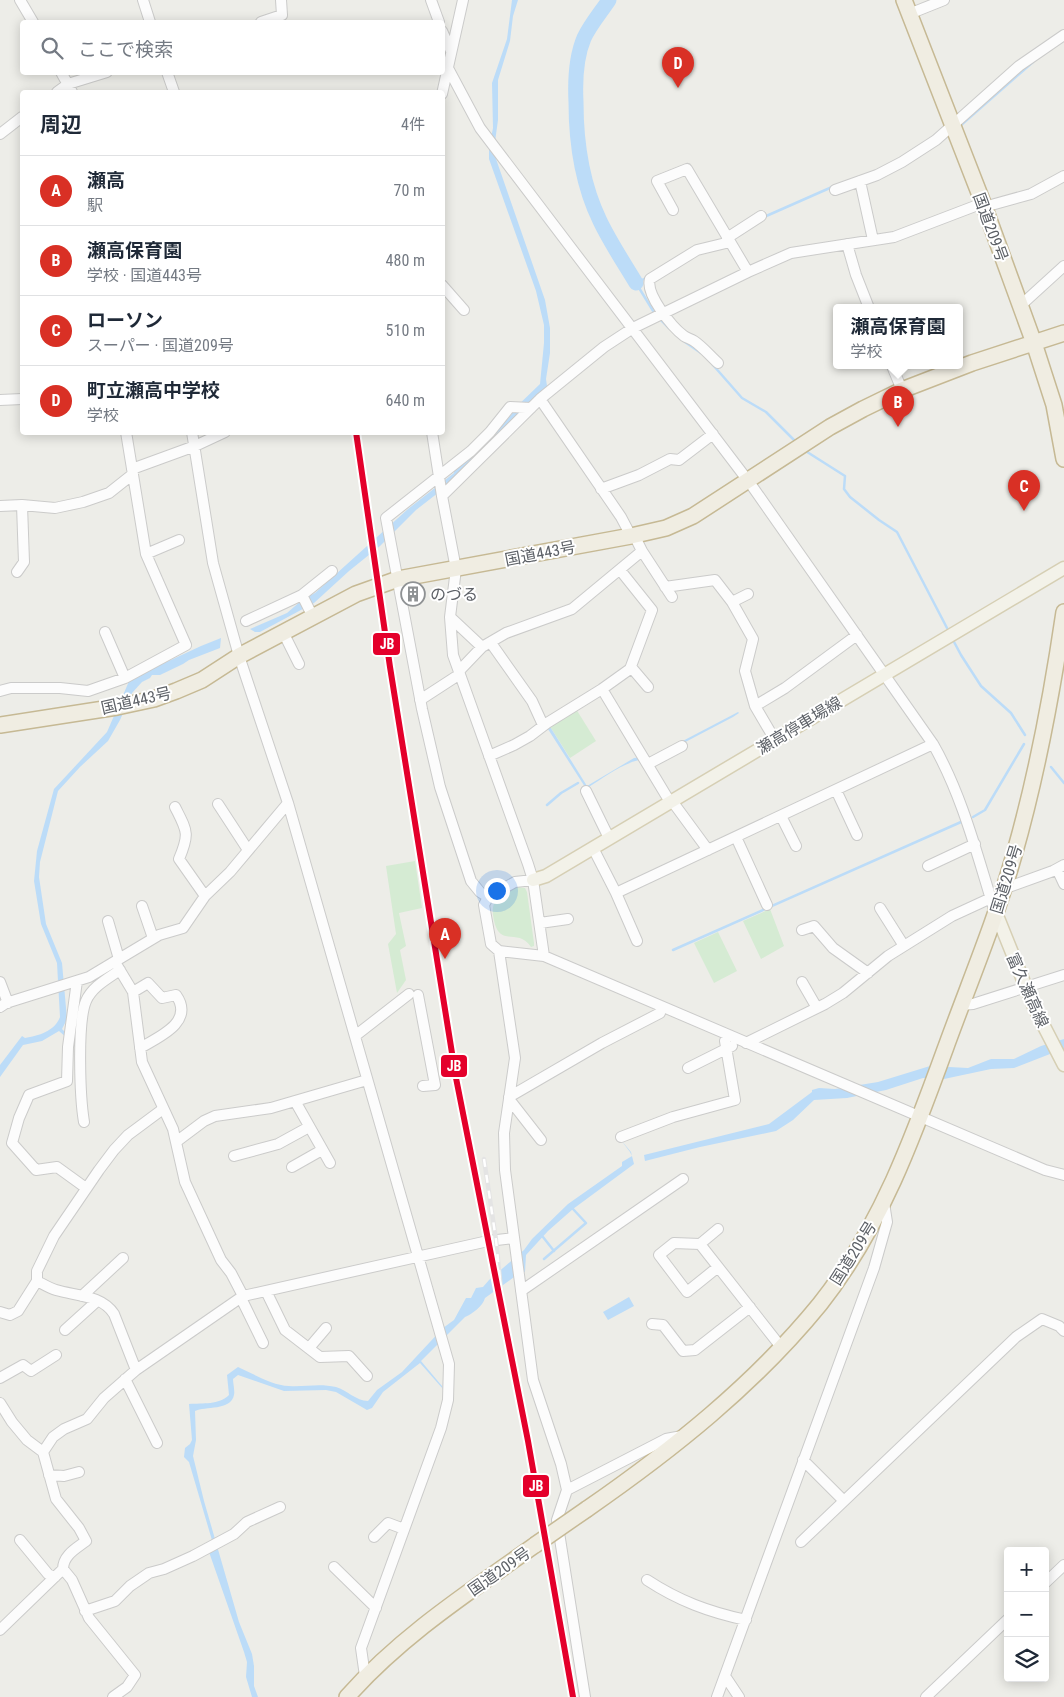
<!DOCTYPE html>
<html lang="ja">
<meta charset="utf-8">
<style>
:root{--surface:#fff;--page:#f2f2f3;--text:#1f2937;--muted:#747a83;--line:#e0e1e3;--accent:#d93025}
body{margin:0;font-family:"Roboto Condensed","Noto Sans JP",sans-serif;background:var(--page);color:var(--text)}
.controls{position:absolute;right:15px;bottom:15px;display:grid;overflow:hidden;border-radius:5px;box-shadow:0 2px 12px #0003}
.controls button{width:45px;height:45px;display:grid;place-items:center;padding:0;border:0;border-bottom:1px solid var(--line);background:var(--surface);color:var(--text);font:25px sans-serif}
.you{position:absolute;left:496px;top:890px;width:18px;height:18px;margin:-12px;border:4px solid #fff;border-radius:50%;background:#1a73e8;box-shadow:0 0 0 8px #1a73e833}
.badge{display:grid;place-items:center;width:32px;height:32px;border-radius:50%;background:var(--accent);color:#fff;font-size:16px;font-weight:700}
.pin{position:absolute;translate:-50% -41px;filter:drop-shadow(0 1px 2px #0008)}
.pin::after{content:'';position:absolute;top:26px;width:18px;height:15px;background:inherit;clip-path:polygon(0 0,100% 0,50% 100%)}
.popup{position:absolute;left:833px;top:304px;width:130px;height:65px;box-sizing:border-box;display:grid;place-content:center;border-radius:5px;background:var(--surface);filter:drop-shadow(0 1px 4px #0005);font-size:16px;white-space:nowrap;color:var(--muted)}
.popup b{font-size:19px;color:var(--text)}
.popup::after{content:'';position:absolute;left:50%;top:100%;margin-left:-10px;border:10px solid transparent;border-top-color:var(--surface)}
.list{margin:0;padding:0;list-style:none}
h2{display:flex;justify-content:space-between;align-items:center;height:65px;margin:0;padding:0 20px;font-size:21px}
h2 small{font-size:16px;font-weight:400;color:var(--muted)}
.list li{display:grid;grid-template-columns:32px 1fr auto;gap:15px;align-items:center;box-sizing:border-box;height:70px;padding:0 20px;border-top:1px solid var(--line)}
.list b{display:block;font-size:19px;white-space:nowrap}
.list p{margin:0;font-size:16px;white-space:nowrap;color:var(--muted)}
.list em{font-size:16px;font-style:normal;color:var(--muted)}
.icon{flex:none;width:28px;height:28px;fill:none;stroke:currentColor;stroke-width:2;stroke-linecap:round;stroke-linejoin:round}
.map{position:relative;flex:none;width:1064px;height:1697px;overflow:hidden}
.search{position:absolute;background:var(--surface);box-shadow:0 2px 12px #0003;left:20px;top:20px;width:425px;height:55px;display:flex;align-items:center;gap:12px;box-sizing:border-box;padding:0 18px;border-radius:5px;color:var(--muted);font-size:19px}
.panel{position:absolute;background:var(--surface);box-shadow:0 2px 12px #0003;left:20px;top:90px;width:425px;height:345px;border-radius:5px}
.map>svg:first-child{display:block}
.green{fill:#d5ebd3}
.water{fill:#bcdcf8}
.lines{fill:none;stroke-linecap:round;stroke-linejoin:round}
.stream{stroke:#bcdcf8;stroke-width:2.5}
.river{stroke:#bcdcf8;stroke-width:15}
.minor-casing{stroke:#cbcbca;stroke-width:12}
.major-casing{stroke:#d6cfb4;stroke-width:15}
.highway-casing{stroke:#c6b994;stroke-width:18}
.minor{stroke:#fcfcfc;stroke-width:10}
.major{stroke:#f3f2e9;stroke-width:12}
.highway{stroke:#f0ede2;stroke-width:15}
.rail-casing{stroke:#e4e4e4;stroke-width:4.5}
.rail{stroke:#fff;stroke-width:2.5;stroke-dasharray:8;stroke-linecap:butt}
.highway-bridge-casing{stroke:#c6b994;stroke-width:18;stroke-linecap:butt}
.highway-bridge{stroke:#f0ede2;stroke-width:15}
.rail-1-casing{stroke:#fff;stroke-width:10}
.rail-1{stroke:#e4002b;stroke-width:6}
.labels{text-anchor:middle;stroke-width:4;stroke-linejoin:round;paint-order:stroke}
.street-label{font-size:16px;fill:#5d6167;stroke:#fff}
.poi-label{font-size:16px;fill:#5d6167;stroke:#fff;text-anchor:start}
.line-badge{stroke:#fff;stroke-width:2}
.badge-label{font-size:14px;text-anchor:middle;font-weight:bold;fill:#fff}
</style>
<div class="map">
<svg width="1064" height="1697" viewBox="0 0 1064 1697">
<rect width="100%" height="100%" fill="#edede8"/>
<path class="green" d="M576,709l20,32 -26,17 -21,-33z
M415,861l7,47 -23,5 7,33 -6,4 6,30 -9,13 -9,-49 8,-10 -10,-68z
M516,887l9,1 2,4 7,51v3l-3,1c-13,-21 -33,4 -38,-32 -2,-18 9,-20 23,-28z
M770,909l14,37 -23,13 -18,-38z
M718,932l19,39 -23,12 -20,-40z"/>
<path class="water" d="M512,0h6l-5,16 -3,25 -12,39v40l-4,29 1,7 50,144 5,28v25l-4,26 1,7 -95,96 -36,28 -36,36 -31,25 -35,32 -54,29h-5l-5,-3 37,-16 15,-13 13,-7 93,-84 46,-36v-5l2,1c20,-17 38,-35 56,-55l-1,-2 29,-28 4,-41v-18l-8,-34 -47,-132v-11l4,-20 -1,-45 15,-44z
M221,638l-1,10 -31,12 -6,4 -23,11h-8l-2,3 -8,4 -10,11 -12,27 -12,21 -28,26 -22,24 -18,71 -1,15 7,47 16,39 5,56 -5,10 7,7 -2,2 -8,-7 -17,10 -19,4 -23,32v-12l22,-29 3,2c13,-2 30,-7 35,-21l-3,-54 -16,-39 -7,-43 3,-30 17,-62 53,-57 23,-53 71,-33z
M738,712l1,1 -6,4 -80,42c-24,-2 -46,17 -66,29l-2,-1 -39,-61 3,-1 38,61 47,-28 20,-2z
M1064,1039v12l-14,3 -36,14 -23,1 -47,10 -21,-1 -37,12 -39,8 -33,2 -21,20 -17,11 -76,16 -55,14 -1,-6 125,-31 43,-32v-2l7,-2 16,1 43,-7 52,-16 38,2 23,-9h23l27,-13z
M621,1140l10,12 3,12 -61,45 -25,22 -22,24 -1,17h-4l-36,26c-2,8 -13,16 -20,19l-44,44 21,25 1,3 -23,-26 -37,29 -11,16 -5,2 -31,-18 -10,-2 -42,1 -46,-16 -5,4c0,5 2,11 1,16 -3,16 -29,11 -39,16l1,29 -3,16 11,45 11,38 24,83 13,32 2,12v20l4,11h-6l-6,-20 1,-15 -3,-10 -35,-100 5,-5 -25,-85 -5,-5 1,-9 5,-4 2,-4 -3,-36c14,-1 30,1 40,-9l-2,-20 11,-8c16,7 33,18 51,19 17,1 30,-3 47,1 11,3 20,14 32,14l9,-11 25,-18 41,-44 11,-8 12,-22h5l5,-10 7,-1 6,-7 35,-30 8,-11 36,-35 54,-38v-4l10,-6 -2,-4z
M629,1297l5,9 -26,14 -5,-8z"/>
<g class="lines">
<path class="stream" d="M960,126l73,-64
M764,217l68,-30
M648,277l-12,6 19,31
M659,318l10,10
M685,342l16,11
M713,365l29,33 24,14 31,31
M804,450l41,26 -1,13 6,8 29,23 18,12 50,96
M953,640l8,15 20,31 30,27 14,22
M1051,767l13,16
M547,805l14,-12 17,-10
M973,817l12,-7 39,-66
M673,950l288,-128
M543,1237l11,14
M544,1259l42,-36 -13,-14"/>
<path class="river" d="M609,0c-8,12 -19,25 -25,38 -8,19 -9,44 -8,64 0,41 6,82 24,119 10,21 24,42 36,62"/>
<g class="minor-casing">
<path id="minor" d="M20,0l13,22
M143,0l7,22
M431,0l8,22
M909,14l35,-14
M261,22l21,-7 -1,-15
M442,31l9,20
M448,68l32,60 272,358 181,258c30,53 44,111 62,168
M61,72l11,20
M167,72l7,20
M57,92l11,-8 39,-12
M442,94l21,-94
M0,134l22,-17
M860,181l13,59
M835,190l42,-15 25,-13 34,-22 83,-74 45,-31
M984,207l47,-13 33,-18
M673,210l-16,-29 30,-12 61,103
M727,238l34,-22
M847,244l9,31 13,33
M442,285l22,25
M1020,306l44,-40
M718,363c-8,-7 -15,-16 -24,-22 -3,-2 -7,-3 -10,-5 -12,-9 -39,-42 -34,-57l47,-29 33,-8
M892,366l10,24
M540,399l81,118 10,19
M0,400l22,-1
M192,432l21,131 26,93 49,147 161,561 -1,36 -7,28 -80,220 4,28
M432,432l10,64 14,73 -6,48 3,38 75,209 5,16 11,76
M132,469l63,-23 30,-14
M601,489l38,-14 31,-16 9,1 34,-26
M442,496l98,-97 64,-52 29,-19 115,-56 43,-19 103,-16 89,-34
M0,506l22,-1 33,3 28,-6 26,-9 24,-19
M634,535l8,16 30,46
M146,554l33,-14
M17,572l7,-10 -2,-57
M665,587l50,-7 17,22 16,-8
M732,602l21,37 -8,32 10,35 20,34
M313,617l-11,-22 30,-24
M450,617l32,30
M246,621l56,-26
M105,632l20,46 61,-33 -40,-91 -20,-122
M283,632l16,32
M491,643l41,58 11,24
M631,667l17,20
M459,671l23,-24 24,-14 66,-24 70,-58
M602,689l68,113
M0,691l11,-3h49l28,3 37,-13
M420,700l40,-26
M755,706l30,-18 72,-53
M489,756l25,-11 16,-9 17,-13 55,-34 28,-20 22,-59 -32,-40
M648,764l34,-18
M836,790l21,45
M586,791l23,47
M672,801l36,49
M218,804l30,46
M175,807c12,24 15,26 4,52l26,37
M781,816l15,30
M736,837l31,68
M593,848l23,45 21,48
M928,866l47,-22
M1057,869l7,15
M533,880l-18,2 -27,15 -4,8 7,39 8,7 45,5 501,214 19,5
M1003,889l50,-18 11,-6
M616,893l317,-149
M488,897l-8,-5 -9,-11 -31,-94 -18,-78 -36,-191 85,-67 19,-19 20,-25 21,1
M142,906l11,32
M880,908l24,38
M108,921l11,38
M540,923l28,-4
M802,930l12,-4 19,22 35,25
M499,951l16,107 -11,75 1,37 28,210 28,84 6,26 -10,30 28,177
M115,962l18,30 9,70 31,67 12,53 36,78 10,13 12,23
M77,981l-9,66 -1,34 -38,14 -10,23 -7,25 24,27 21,-3 29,21
M0,982l8,21
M802,982l15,26
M133,992l15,-9 14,15 14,-3c19,27 -17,42 -36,53
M418,995l17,90 -12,1
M961,1005l12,-1 91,-29
M0,1007l6,-4 83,-26 70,-42 24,-7 22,-32 25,-24 58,-69
M355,1036l54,-42
M746,1043l79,-39 18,-11 45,-37 64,-40 39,-18
M688,1068l44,-22
M509,1097l93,-54 58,-30
M509,1099l32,41
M295,1101l35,62
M84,1122c-4,-24 -7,-100 2,-121 6,-14 21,-22 34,-31
M621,1137l52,-20 62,-17 -10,-59
M176,1142l28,-21 11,-5 56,-8 96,-28
M234,1156l44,-12 31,-17
M292,1167l30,-17
M718,1229l-18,15 81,103
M700,1244l-26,-1 -15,12 28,37 31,-25
M266,1291l19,39 35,27 29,-1 18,20
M521,1291l162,-112
M82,1296l41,-38
M241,1298l22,45
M0,1312l10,3 8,-4 19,-30
M652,1324l11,1 20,26 12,-1 55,-43
M65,1330l32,-29
M309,1348l17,-20
M136,1370l-22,-56c-12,-19 -38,-18 -58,-24 -7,-2 -13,-6 -19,-9v-10l17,-35 45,-66 15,-20 14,-15 35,-26
M0,1378l23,-13 8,6 25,-16
M125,1379l32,64
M0,1403l12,19 15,18 16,12 13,47 23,29 7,13c-9,7 -23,14 -23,28l-63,61
M43,1452l10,-15 11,-8 23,-10 17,-21 32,-28 107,-74 245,-55 26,-3
M803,1460l41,41
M49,1475l15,1 15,-4
M567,1490l99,-51 16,-3
M374,1537l14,-14 16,6
M20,1540l28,34 7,3
M801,1542l215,-205 26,-18 17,7 5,5
M334,1567l42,41
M63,1569l9,11 17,38 46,57 -8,12 -14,10
M647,1580c32,21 62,32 99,40
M1045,1583l19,-18
M85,1611l30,-10 15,-15 19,-13 15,-4 29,-13 41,-22 13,-12 33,-15
M725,1676l14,21
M717,1697l157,-429 13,-46 -3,-19
M926,1697l82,-78"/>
</g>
<g class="major-casing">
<path id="major" d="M533,880l13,-4 518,-308
M996,913l38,94 30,58"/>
</g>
<g class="highway-casing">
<path id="highway" d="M904,0l79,203 51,140 20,62 10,54
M0,725l117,-18 37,-8 22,-8 26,-11 37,-24 117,-62 42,-15 233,-43 35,-8 27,-12 137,-89 33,-18 39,-19 70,-27 92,-30
M587,1509c85,-59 167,-124 233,-205 61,-77 94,-169 127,-260 23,-63 49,-125 67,-189 23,-80 38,-161 50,-243
M347,1697c54,-61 122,-105 188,-152"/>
</g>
<use href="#minor" class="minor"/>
<use href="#major" class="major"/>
<use href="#highway" class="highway"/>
<g class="rail-casing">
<path id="rail" d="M484,1159l12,81 7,70"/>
</g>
<use href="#rail" class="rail"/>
<g class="highway-bridge-casing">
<path id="highway-bridge" d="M535,1545l52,-36"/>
</g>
<use href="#highway-bridge" class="highway-bridge"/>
<g class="rail-1-casing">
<path id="rail-1" d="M356,432l34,235 66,411 72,363 45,256"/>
</g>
<use href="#rail-1" class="rail-1"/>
</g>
<defs>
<g id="building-ring" transform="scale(1.25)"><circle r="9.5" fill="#fff" stroke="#8f9294" stroke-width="1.5"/><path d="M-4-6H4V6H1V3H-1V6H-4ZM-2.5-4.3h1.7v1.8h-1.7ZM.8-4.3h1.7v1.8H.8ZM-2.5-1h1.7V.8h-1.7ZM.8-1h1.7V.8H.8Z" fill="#8f9294"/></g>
</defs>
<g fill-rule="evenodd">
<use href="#building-ring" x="413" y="594"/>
</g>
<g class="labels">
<g class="street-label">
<text transform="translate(991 227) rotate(70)" y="6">国道209号</text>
<text transform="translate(540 553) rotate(-11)" y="6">国道443号</text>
<text transform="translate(136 700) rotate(-13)" y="6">国道443号</text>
<text transform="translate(799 725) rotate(-31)" y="6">瀬高停車場線</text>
<text transform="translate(1006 879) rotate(-73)" y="6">国道209号</text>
<text transform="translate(1028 990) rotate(66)" y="6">富久瀬高線</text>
<text transform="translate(853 1253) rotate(-58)" y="6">国道209号</text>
<text transform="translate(499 1571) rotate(-35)" y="6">国道209号</text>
</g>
<g class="poi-label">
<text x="430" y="600">のづる</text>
</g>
</g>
<g class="line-badge">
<rect x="372" y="632" width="29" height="24" rx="5" fill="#e4002b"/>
<rect x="440" y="1054" width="28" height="24" rx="5" fill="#e4002b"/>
<rect x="522" y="1474" width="28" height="24" rx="5" fill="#e4002b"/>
</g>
<g class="badge-label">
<text x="387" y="649">JB</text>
<text x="454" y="1071">JB</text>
<text x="536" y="1491">JB</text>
</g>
</svg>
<div class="controls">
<button>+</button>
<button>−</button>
<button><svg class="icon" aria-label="layers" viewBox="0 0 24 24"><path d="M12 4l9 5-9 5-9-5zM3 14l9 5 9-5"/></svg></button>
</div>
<div class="you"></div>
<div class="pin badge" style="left:445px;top:959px">A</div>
<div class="pin badge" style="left:898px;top:427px">B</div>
<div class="popup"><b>瀬高保育園</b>学校</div>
<div class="pin badge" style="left:1024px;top:511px">C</div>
<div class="pin badge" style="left:678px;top:88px">D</div>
<div class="search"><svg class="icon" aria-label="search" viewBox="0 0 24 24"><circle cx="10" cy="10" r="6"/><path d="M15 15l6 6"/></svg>ここで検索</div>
<section class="panel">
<h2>周辺<small>4件</small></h2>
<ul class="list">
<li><span class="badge">A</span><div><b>瀬高</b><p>駅</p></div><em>70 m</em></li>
<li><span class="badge">B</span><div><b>瀬高保育園</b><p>学校 · 国道443号</p></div><em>480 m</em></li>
<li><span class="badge">C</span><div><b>ローソン</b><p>スーパー · 国道209号</p></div><em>510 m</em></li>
<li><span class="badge">D</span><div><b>町立瀬高中学校</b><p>学校</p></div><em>640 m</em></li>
</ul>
</section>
</div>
